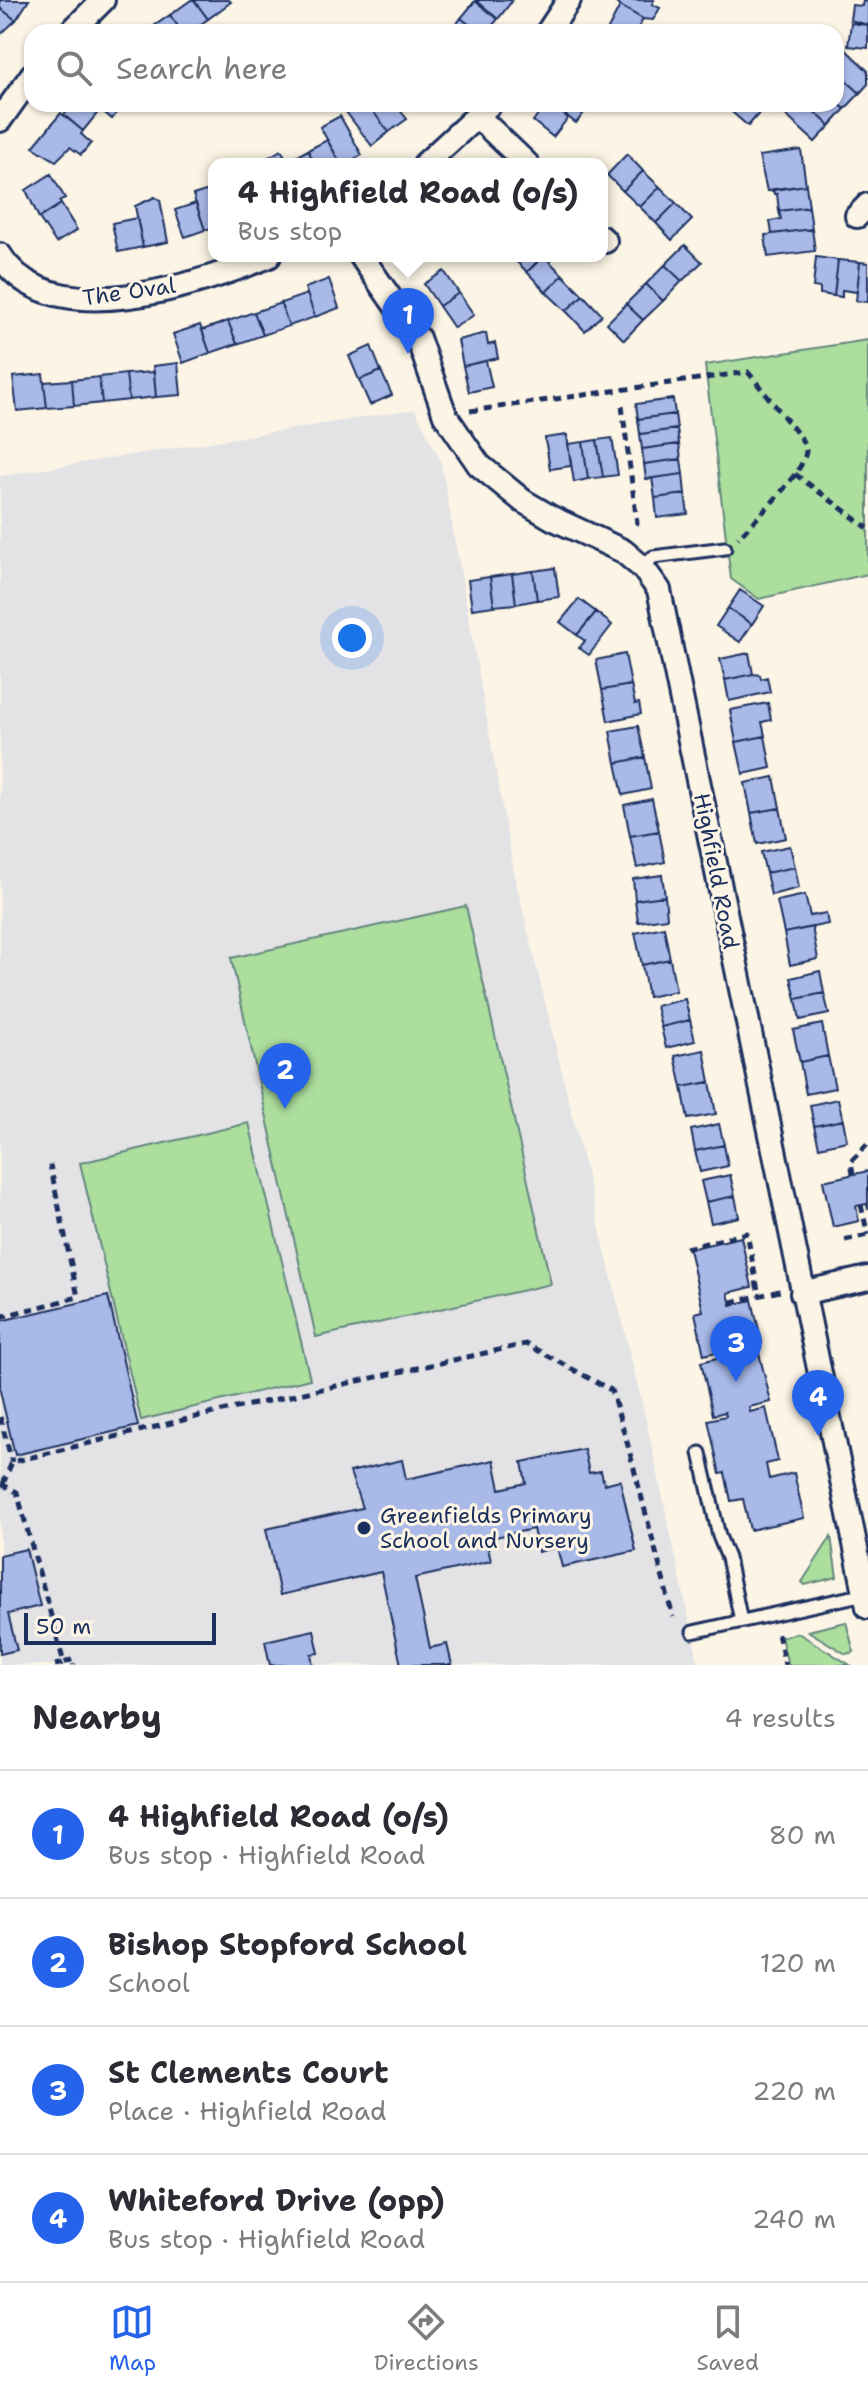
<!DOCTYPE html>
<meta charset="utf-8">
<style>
:root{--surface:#fff;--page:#f2f2f3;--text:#2b2b33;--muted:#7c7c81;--line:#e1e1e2;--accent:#2563eb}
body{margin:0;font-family:"Shantell Sans",sans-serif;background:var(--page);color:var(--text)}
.scale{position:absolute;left:24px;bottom:20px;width:192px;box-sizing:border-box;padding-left:8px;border:4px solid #1b2f5e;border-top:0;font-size:22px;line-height:28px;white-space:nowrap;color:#1b2f5e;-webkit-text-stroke:6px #fcf5e5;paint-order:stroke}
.you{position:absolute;left:352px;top:638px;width:28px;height:28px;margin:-20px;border:6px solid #fff;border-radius:50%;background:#1a73e8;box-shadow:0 0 0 12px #1a73e833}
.badge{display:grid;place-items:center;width:52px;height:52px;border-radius:50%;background:var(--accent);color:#fff;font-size:26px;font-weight:700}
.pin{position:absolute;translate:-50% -66px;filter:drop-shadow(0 2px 4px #0008)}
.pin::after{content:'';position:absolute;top:42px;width:28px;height:24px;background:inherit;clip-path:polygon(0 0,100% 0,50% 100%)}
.popup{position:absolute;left:208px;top:158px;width:400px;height:104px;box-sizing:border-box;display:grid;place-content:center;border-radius:16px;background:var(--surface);filter:drop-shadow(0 2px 6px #0005);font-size:26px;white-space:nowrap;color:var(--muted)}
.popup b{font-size:30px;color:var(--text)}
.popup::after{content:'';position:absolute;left:50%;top:100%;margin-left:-16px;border:16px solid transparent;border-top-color:var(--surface)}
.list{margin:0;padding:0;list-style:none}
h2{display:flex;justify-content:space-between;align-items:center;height:104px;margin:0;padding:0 32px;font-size:34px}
h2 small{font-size:26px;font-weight:400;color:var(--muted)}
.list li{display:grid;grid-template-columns:52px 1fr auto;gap:24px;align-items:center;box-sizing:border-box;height:128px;padding:0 32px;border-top:2px solid var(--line)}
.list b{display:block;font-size:30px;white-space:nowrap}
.list p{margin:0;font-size:26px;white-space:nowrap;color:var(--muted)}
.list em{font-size:26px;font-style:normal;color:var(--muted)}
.icon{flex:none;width:44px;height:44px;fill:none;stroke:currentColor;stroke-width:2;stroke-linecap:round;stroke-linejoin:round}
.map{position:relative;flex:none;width:868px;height:1665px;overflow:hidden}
.search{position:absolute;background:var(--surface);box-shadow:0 2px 6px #0004;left:24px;right:24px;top:24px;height:88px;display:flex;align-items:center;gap:20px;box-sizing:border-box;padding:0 28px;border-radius:24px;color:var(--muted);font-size:30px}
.sheet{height:616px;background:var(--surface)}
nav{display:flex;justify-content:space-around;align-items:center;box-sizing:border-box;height:112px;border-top:2px solid var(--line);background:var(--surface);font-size:22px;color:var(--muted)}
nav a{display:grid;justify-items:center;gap:4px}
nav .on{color:var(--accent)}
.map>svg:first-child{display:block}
.built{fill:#e3e3e6}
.green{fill:#acde9e;stroke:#64867e;stroke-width:2}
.building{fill:#a9bae9;stroke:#1b2f5e;stroke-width:2}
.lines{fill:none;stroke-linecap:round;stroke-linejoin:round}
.service-casing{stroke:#1b2f5e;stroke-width:17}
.minor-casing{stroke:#1b2f5e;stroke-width:28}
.path{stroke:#1b2f5e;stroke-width:5;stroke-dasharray:8 6;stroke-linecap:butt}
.service{stroke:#fcf5e5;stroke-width:11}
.minor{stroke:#fcf5e5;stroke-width:22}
.poi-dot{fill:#1b2f5e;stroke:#fcf5e5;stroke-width:3}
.labels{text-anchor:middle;stroke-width:6;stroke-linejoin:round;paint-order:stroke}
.street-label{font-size:22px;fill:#1b2f5e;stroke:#fcf5e5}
.poi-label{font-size:22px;fill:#1b2f5e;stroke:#fcf5e5;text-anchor:start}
</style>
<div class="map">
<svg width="868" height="1665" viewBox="0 0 868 1665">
<rect width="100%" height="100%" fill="#fcf5e5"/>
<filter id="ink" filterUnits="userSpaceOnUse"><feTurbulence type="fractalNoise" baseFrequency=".0125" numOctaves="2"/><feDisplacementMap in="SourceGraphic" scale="16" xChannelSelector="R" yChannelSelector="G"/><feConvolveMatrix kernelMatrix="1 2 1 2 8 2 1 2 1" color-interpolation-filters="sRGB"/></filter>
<g filter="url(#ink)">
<path class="built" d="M415,409l26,53 74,416 131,542 53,245h-699v-1189z"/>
<path class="green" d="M868,340v234l-109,25 -28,-20 -26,-214z
M466,906l85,378 -235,53 -85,-379z
M249,1123l61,256 -169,41 -61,-257z
M831,1537l6,40 -32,8 -3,-3z
M846,1622l8,30 -8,2 -38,-23z
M798,1633l52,32h-62l-7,-28z"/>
<path class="building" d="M0,0h29l-13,20 -16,-12z
M191,0h3l14,19 -18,13h-8l-12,-17z
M194,0h35l2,2 -23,17z
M476,0h35l1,1 -14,18z
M619,0h35l-2,4 8,4 -7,12 -10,-1 -26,-15z
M475,1l23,18 -11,13h-8l-18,-14z
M863,1l5,1v23l-18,-5 2,-15 10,1z
M620,6l23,13 -7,13 -29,-1z
M0,8l16,12 -16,15z
M170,15l12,17h-34l-1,-1z
M461,18l18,14h-28z
M851,23l17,2v23l-20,-2z
M842,46l26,25v13l-8,9 -24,-22v-18z
M836,71l24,22 -15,16 -9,-8z
M836,101l9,8 -15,17 -24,-22h30z
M73,104h21l6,6 -17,21 -19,-16z
M94,104h22l5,4 -9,11z
M357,104h10l22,28 -17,14 -26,-34z
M377,104h18l12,15 -18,13 -18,-23z
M546,104h5l17,14 -15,19 -20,-16z
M551,104h40l-15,19z
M727,104h40l-19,22 -23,-20z
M785,104h12l3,3 6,-3 24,22 -15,16 -35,-32z
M61,113l22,18 -2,3 10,9 -10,12 -11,-8 -14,14 -23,-14z
M340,116l22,39 -17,9h-4l-21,-37z
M327,140l14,24h-26l-7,-14z
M281,150l9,14h-26l-2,-3z
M308,150l7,14h-25l-2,-3z
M801,150l5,35 -39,6 -8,-35z
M627,154l16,17 -20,20 -16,-16z
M643,171l17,16 -20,20 -17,-16z
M51,174l14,24 -6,3 2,3 -22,14 -13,-28z
M806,185l3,22 -30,4 -2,-17h-3l-1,-5z
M660,187l16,16 -20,20 -16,-16z
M209,190l2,8 3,-1v30l-9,3 -12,-35z
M155,197l5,3 8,42 -25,5 -8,-41z
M196,203l9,27 -20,7 -10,-27z
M676,203l16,17 -20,20 -16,-17z
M61,204l16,26 -21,13 -17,-25z
M809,207l3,22 -40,5 -2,-13 11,-2 -2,-8z
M137,218l6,29 -25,5 -6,-29z
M812,229l3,22 -47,6 -3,-22z
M685,245l17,17 -20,19 -17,-16z
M511,256h32l-16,16z
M544,256l19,19 -17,17 -19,-20z
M816,257l22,3 -4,36 -14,-2v-6l-7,-1z
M838,260l22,2 -3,30 -15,-2v7l-8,-1z
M860,262l8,1v39l-12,-1z
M665,265l17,16 -19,20 -17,-17z
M444,271l15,22 -20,13 -15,-22z
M563,275l20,20 -17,16 -20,-19z
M329,279l10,29 -24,9 -10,-29z
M646,284l17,17 -20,19 -17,-16z
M459,293l15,22 -20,13 -15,-22z
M307,294l8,23 -26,9 -8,-23z
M583,295l19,20 -17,16 -19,-20z
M281,303l8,23 -26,9 -9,-23z
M626,304l17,16 -19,20 -17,-17z
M254,312l9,23 -26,9 -9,-23z
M228,321l9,23 -27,9 -8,-23z
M200,325l10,28 -27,10 -10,-29z
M486,333l2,12 7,-2 3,15 -35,8 -5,-26z
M371,346l10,25 -22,9 -10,-24z
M486,361l6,26 -23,5 -6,-26z
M178,363l3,32 -25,2 -3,-31z
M381,371l11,24 -22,10 -11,-25z
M154,372l2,25 -27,3 -3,-26z
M43,374l4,34 -30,3 -4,-34z
M126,374l3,26 -27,3 -3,-26z
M99,377l3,26 -28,3 -2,-26z
M72,380l2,26 -27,2 -3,-26z
M673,399l2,15 -37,5 -2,-15z
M675,414l2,15 -37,5 -2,-15z
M677,429l2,15 -37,5 -2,-15z
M567,435l4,31 -21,3 -5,-31z
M612,438l6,37 -15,2 -6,-37z
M597,440l6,37 -15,2 -5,-37z
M583,442l5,37 -14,3 -6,-38z
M679,444l2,15 -37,5 -2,-15z
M681,459l2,15 -37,5 -2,-15z
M683,474l2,20 -30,4 -3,-20z
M685,494l3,20 -31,4 -2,-20z
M555,568l4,29 -22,3 -4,-29z
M533,571l4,29 -21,4 -4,-30z
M512,574l4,30 -22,2 -4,-29z
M490,577l4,29 -22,3 -4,-29z
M740,590l24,16 -12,18 -24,-16z
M579,599l17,13 -19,23 -17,-13z
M728,608l24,16 -12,18 -24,-16z
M596,612l16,13 -23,30 -10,-7 6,-7 -8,-6z
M749,653l4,21 -28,6 -5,-21z
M625,654l6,31 -29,5 -6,-30z
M753,674l7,1 1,4 6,-2 3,15 -41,9 -4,-21z
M631,685l4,19 4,-1 2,11 -33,7 -6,-31z
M768,703l3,17 -9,2 3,14 -29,6 -6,-32z
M638,726l7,31 -29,6 -6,-32z
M765,736l6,32 -28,6 -7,-32z
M645,757l6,32 -28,6 -7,-32z
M774,777l6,31 -29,5 -6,-30z
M652,799l7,32 -29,5 -6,-31z
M780,808l6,30 -29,6 -6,-31z
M659,831l6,31 -28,6 -7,-32z
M790,846l5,21 -29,6 -5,-21z
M795,867l4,21 -28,7 -5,-22z
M662,875l3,21 -30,4 -2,-21z
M805,895l5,21 16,-3 2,11 -44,9 -7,-32z
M665,896l2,22 -29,4 -3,-22z
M664,927l6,32 -28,6 -7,-32z
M812,927l6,32 -28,6 -6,-32z
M670,959l6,32 -28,6 -6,-32z
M820,971l4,22 -28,6 -5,-21z
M824,993l5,21 -29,6 -4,-21z
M685,999l5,21 -29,7 -5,-21z
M690,1020l5,21 -29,7 -5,-21z
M822,1024l6,32 -28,6 -7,-32z
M704,1050l6,32 -28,5 -7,-31z
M828,1056l7,32 -29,6 -6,-32z
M710,1082l6,32 -28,5 -6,-32z
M838,1099l5,21 -29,6 -4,-21z
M843,1120l4,21 -28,6 -5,-21z
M719,1124l5,21 -29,6 -4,-21z
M724,1145l4,21 -28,6 -5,-21z
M868,1171v39l-1,-6 -11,2 3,15 -26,6 -10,-46z
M730,1175l5,21 -29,6 -5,-21z
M735,1196l4,21 -28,6 -5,-21z
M741,1237l11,50 -24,6 3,12 21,-5 10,43 -21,4 1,5 16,-3 13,53 -22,5 1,5 16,-4 12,53 -12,3 3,15 25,-6 10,45 -54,12 -7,-31 -12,2 -6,-28 -5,1 -12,-54 18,-4 -1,-4 -12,3 -12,-53 20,-5 -1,-6 -16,4 -9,-42 8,-2 -14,-62z
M108,1296l30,130 -123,29 -15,-64v-70z
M584,1449l5,24 12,-2 3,13 16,-4 16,71 -74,16 -5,-20 -19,5 -5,-23 -47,10 5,22 -76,17 15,70 17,-4 5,21h-51l-20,-93 -101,23 -14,-66 96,-21 -12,-36 52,-12 4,19 88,-19 6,29 26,-6 -4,-21z
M26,1549l14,57 -32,8 9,36 -17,4v-99z
M314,1630l5,23 -8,1 2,11h-43l-5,-24z"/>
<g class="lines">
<g class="service-casing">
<path id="service" d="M643,568l10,-11 72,-9
M700,1453l19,83 9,22 13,63
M693,1632l172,-38"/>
</g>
<g class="minor-casing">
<path id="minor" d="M71,32l32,-32
M548,32l21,-32
M478,117l49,47
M0,120l32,-45
M425,164l65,-60
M857,216l11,-11
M602,238l3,3
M0,255c50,81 200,29 269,1
M361,256l57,82 27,77 34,50 44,36 29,17 71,33 20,17 16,22 209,1017
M802,1293l66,-15"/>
</g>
<path class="path" d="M622,406l15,117 -4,5
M470,411l278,-39 53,66c1,2 4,9 5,12 1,20 -53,72 -68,88
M795,474l73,54
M853,1174l-2,-13 17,-17
M861,1205l7,30
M845,1240l23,-5
M686,1248l61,-15 12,63
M731,1302l49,-11
M0,1317l78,-20 -28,-132
M0,1417l12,45
M1,1484l16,8 47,171 9,-4 1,6
M3,1484l9,-22 188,-46 326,-72 85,46 16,52 46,175
M778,1634l7,31
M55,1665l9,-2"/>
<use href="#service" class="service"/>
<use href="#minor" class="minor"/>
</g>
</g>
<circle class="poi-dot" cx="364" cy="1528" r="8"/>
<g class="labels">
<g class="street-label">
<text transform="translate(129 291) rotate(-8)" y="8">The Oval</text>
<text transform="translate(717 871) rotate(79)" y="8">Highfield Road</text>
</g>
<g class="poi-label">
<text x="380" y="1523">Greenfields Primary<tspan x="380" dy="25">School and Nursery</tspan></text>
</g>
</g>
</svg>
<div class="scale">50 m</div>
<div class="you"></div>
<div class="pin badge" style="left:408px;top:354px">1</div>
<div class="popup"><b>4 Highfield Road (o/s)</b>Bus stop</div>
<div class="pin badge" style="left:285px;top:1109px">2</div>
<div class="pin badge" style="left:736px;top:1382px">3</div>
<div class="pin badge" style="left:818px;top:1436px">4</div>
<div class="search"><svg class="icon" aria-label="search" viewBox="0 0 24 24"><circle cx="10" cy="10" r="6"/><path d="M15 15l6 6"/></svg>Search here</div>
</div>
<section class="sheet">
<h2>Nearby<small>4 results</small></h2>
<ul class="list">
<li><span class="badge">1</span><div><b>4 Highfield Road (o/s)</b><p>Bus stop · Highfield Road</p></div><em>80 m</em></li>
<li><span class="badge">2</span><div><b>Bishop Stopford School</b><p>School</p></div><em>120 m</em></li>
<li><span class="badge">3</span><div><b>St Clements Court</b><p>Place · Highfield Road</p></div><em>220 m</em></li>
<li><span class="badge">4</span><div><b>Whiteford Drive (opp)</b><p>Bus stop · Highfield Road</p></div><em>240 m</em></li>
</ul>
</section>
<nav>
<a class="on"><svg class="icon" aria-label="map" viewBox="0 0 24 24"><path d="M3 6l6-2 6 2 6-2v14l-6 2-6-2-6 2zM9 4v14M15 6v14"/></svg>Map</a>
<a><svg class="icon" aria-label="directions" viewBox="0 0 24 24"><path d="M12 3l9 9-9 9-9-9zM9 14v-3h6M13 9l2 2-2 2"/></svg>Directions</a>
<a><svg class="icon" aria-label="saved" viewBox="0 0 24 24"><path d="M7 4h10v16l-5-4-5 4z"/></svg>Saved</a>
</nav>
